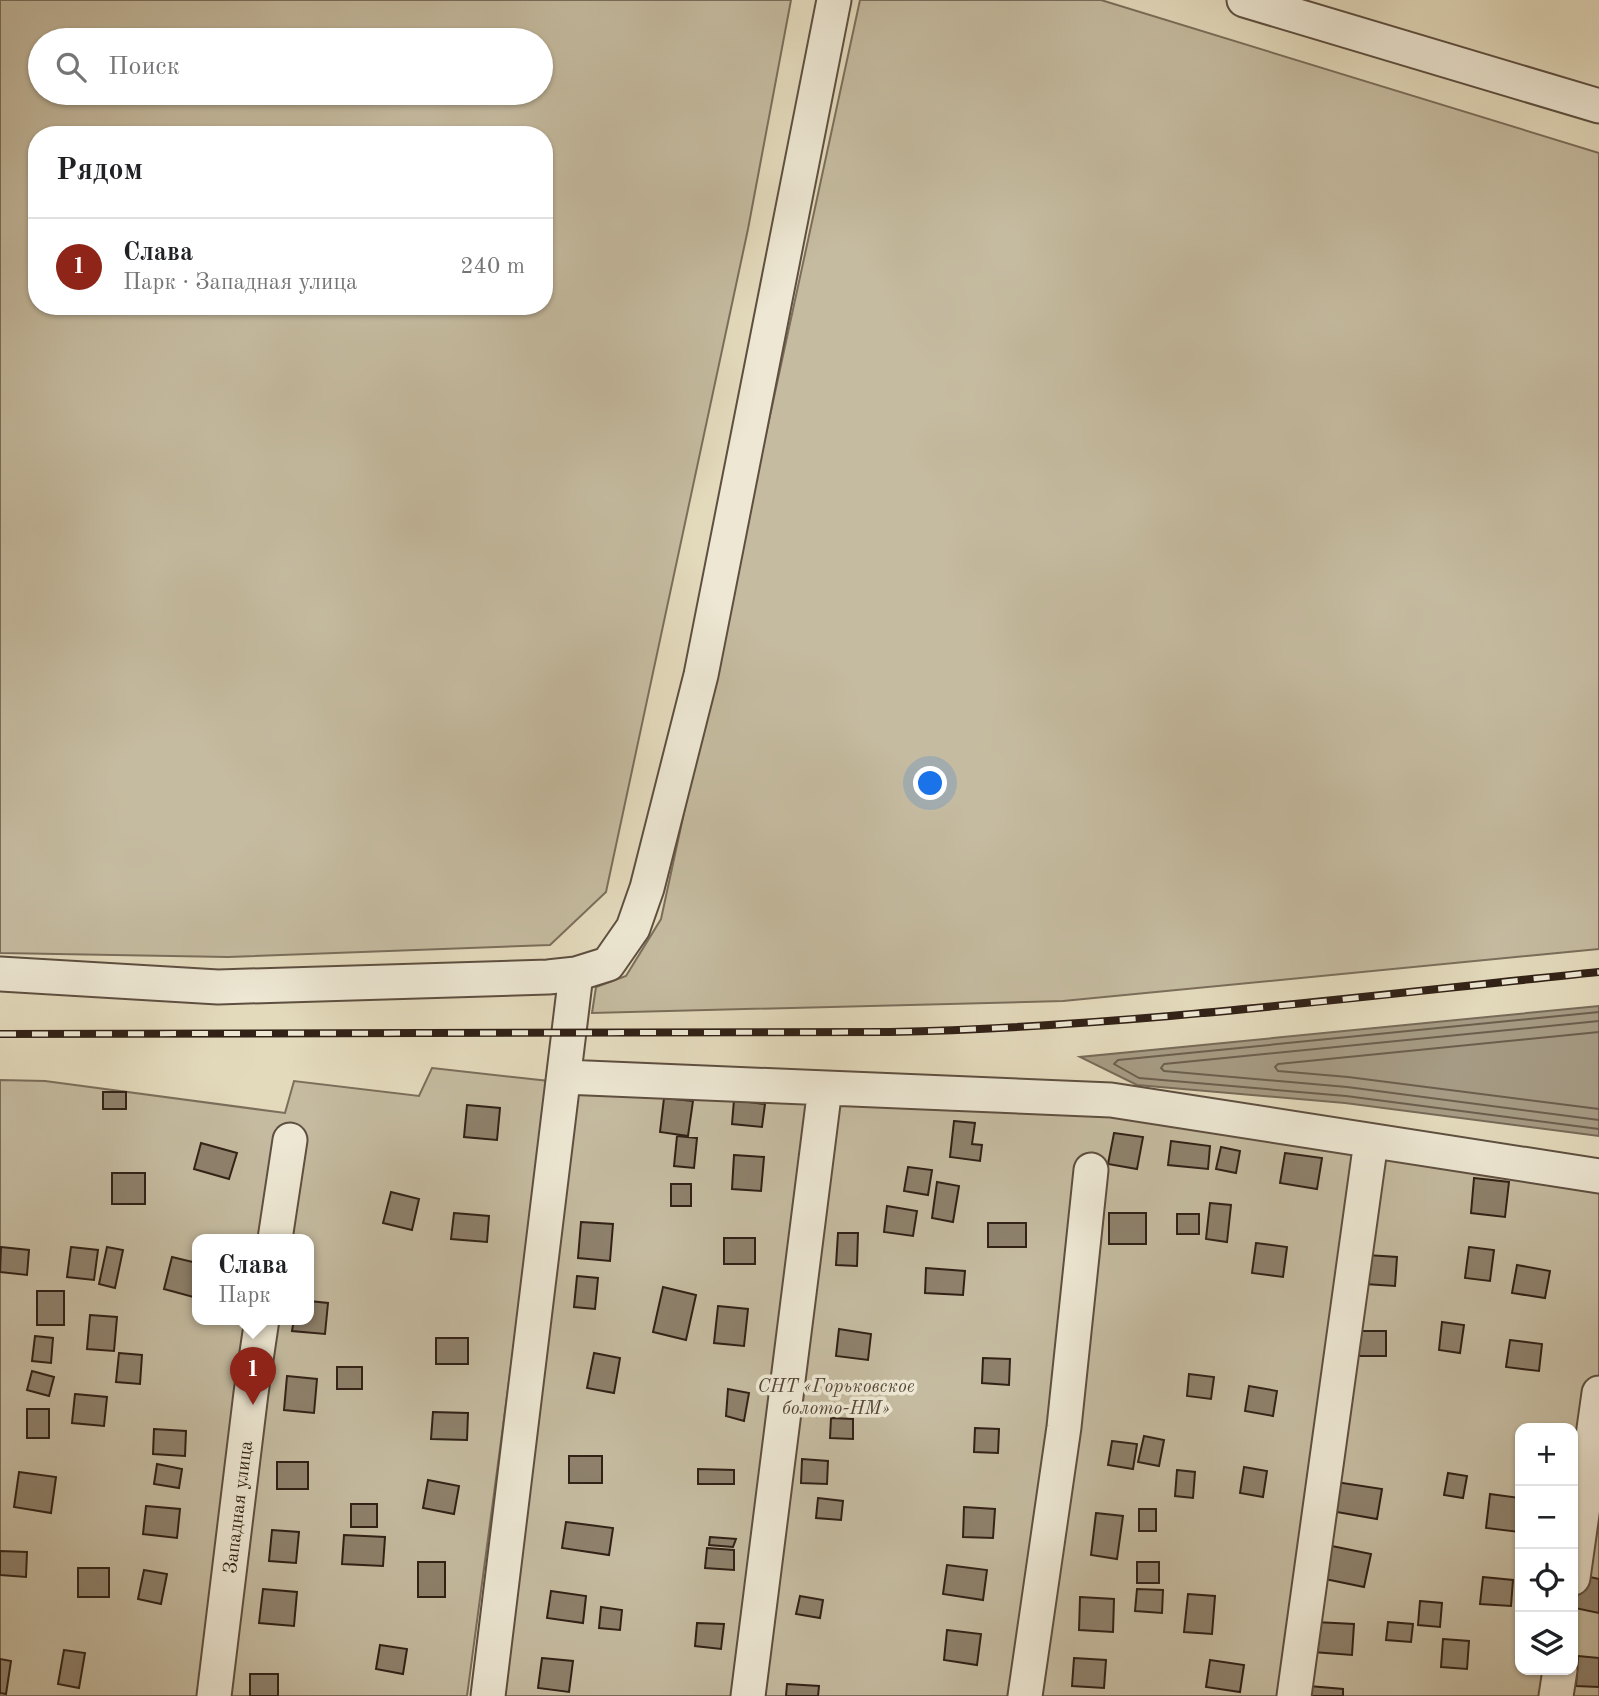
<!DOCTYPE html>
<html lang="ru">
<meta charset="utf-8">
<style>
:root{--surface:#fff;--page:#f6f6f6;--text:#202124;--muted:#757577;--line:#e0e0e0;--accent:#8f2418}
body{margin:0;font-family:"Old Standard TT",serif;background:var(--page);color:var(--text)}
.controls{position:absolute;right:21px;bottom:21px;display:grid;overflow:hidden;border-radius:14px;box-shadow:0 2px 5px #0004}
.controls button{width:63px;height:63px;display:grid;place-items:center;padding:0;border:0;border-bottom:2px solid var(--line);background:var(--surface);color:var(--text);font:35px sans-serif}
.you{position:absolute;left:931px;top:784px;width:24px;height:24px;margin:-18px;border:5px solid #fff;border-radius:50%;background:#1a73e8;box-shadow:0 0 0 10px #1a73e833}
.badge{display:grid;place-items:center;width:46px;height:46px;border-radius:50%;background:var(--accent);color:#fff;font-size:23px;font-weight:700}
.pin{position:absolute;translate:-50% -58px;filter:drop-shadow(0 2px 4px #0008)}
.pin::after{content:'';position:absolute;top:37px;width:24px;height:21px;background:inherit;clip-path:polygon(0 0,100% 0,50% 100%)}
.popup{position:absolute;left:192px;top:1234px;width:122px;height:91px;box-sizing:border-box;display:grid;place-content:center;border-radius:14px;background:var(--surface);filter:drop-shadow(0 2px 5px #0005);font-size:23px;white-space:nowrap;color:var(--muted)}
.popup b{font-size:26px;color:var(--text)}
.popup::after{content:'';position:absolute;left:50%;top:100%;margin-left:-14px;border:14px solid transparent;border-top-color:var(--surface)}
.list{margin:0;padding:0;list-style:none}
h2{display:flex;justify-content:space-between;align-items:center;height:91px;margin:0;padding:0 28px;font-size:30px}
h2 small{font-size:23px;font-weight:400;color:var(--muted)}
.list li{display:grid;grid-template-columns:46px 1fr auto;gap:21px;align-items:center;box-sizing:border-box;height:98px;padding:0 28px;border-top:2px solid var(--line)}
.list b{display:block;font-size:26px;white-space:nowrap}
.list p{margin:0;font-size:23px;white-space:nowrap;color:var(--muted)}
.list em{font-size:23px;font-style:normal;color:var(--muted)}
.icon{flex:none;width:38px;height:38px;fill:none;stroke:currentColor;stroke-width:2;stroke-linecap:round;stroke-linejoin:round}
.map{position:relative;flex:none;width:1599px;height:1696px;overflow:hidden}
.search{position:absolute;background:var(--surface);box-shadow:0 2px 5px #0004;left:28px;top:28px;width:525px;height:77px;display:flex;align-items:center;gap:18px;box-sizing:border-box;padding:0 24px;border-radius:38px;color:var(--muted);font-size:26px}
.panel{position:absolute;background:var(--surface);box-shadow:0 2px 5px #0004;left:28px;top:126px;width:525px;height:189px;border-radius:28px}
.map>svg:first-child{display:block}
.green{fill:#c5bba0;stroke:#7b6e5b;stroke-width:2;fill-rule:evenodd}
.water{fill:#a69b84;stroke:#776a58;stroke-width:2}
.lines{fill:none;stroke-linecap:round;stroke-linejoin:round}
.shore{stroke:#6c5e4d;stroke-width:2}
.building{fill:#8e816c;stroke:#312116;stroke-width:2}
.minor-casing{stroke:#5e4f40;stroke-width:37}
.minor{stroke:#ede7d3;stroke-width:33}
.rail-casing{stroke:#312116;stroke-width:8}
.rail{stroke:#ede7d3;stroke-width:5;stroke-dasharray:16;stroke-linecap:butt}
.labels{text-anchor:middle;stroke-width:7;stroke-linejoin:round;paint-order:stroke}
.park-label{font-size:19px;font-style:italic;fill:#564838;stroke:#ede7d3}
.street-label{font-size:19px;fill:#312116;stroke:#ede7d3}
</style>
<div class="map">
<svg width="1599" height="1696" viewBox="0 0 1599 1696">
<rect width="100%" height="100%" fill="#e3dabc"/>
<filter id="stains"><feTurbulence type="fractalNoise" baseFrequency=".00286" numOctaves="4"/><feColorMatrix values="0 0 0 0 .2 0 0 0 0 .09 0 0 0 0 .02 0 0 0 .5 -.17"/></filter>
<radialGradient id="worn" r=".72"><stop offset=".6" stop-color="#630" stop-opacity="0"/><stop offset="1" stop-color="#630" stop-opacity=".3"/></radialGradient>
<path class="green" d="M0,0h791l-43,229 -142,663 -56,53 -322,12 -228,-4zM541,40v53h-501v-53zM37,135h507v171h-507z
M860,0h241l498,153v796l-536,52 -471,12 4,-26 30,-11 35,-57z
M432,1068l117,13 -82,615h-467v-616l45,1 240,32 9,-32 125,15zM197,1239h112v80h-112z
M568,1091l488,9 543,91v505h-1107zM1520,1428h53v242h-53z"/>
<path class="water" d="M1599,1006v130l-254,-33 -208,-18 -57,-28z"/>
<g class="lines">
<path class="shore" d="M1599,1012l-481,48 -4,4 25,14 207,18 253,33
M1599,1021l-435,43 -3,4 3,3 183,16 252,33
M1599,1032l-321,32 -3,3 3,4 70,6 251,32"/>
</g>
<path class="building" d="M103,1092h23v17h-23z
M664,1098l29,3 -5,35 -28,-4z
M734,1100l31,4 -3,23 -30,-3z
M467,1105l33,3 -3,32 -33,-3z
M954,1121l21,2 -3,21 10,1 -2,16 -30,-4z
M1114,1133l29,4 -6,32 -29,-5z
M677,1136l20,2 -3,30 -20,-2z
M1171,1141l39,5 -2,23 -40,-4z
M201,1143l36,10 -8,26 -35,-10z
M1221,1147l19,4 -4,22 -20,-4z
M1285,1153l37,5 -5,31 -37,-6z
M734,1155l30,2 -3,34 -29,-2z
M908,1167l24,3 -4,25 -24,-4z
M112,1173h33v31h-33z
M1474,1178l35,4 -4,35 -34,-4z
M937,1182l22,4 -6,36 -21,-4z
M671,1184h20v22h-20z
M391,1192l28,7 -7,31 -29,-7z
M1210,1203l21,2 -4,37 -21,-3z
M887,1206l30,5 -4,25 -29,-4z
M454,1213l35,3 -2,26 -36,-3z
M1109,1213h37v31h-37z
M1177,1214h22v20h-22z
M581,1222l32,2 -3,37 -32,-3z
M988,1223h38v24h-38z
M838,1233h20l-1,33 -21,-1z
M724,1238h31v26h-31z
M1256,1243l31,4 -4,30 -31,-4z
M1,1247l28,3 -2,25 -27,-3z
M71,1247l27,3 -4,30 -27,-3z
M107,1247l16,3 -8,38 -16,-4z
M1469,1247l25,3 -4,31 -25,-3z
M1367,1255l30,2 -2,29 -30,-2z
M172,1257l25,6v35l-33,-9z
M1517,1265l33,6 -5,27 -33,-5z
M926,1268l39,3 -2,24 -38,-2z
M577,1276l21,2 -3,31 -21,-2z
M663,1287l33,8 -10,45 -33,-8z
M37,1291h27v34h-27z
M309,1301l19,2 -3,31 -33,-3 2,-12h15z
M718,1306l30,3 -4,37 -30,-3z
M90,1315l27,2 -3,34 -27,-2z
M1442,1322l22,3 -4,28 -21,-3z
M839,1329l32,5 -3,26 -32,-4z
M1356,1331h30v25h-30z
M35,1336l18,2 -2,25 -19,-2z
M436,1338h32v26h-32z
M1510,1340l32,4 -3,27 -33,-4z
M119,1353l23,2 -2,29 -24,-2z
M594,1353l26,5 -6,35 -27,-5z
M983,1358l27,1 -1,26 -27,-2z
M337,1367h25v22h-25z
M32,1371l22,6 -5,19 -22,-6z
M1189,1374l25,3 -3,22 -24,-3z
M287,1376l30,3 -3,34 -30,-3z
M1249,1386l28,5 -4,25 -28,-5z
M728,1389l21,4 -5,28 -18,-5z
M75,1394l32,3 -3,29 -32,-3z
M27,1409h22v29h-22z
M433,1412l35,1 -1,27 -36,-1z
M831,1418l22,1v20l-23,-1z
M975,1428l24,1 -1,24 -24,-1z
M154,1429l32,2 -1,25 -32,-2z
M1144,1436l20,4 -5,26 -21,-4z
M1112,1441l25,3 -4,25 -25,-4z
M569,1456h33v27h-33z
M802,1459l26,2 -1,23 -26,-1z
M277,1462h31v27h-31z
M157,1464l25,5 -3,19 -25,-4z
M1244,1467l23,4 -4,26 -23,-4z
M698,1469l36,1v14h-36z
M1177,1470l18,2 -2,26 -18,-2z
M19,1472l37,5 -5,36 -37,-6z
M1448,1473l19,3 -4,22 -19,-3z
M428,1480l31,6 -5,28 -31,-6z
M1336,1482l46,7 -5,30 -46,-8z
M1490,1494l30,4 -1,34 -33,-4z
M818,1498l25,3 -2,19 -25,-2z
M351,1504h26v23h-26z
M146,1506l34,3 -3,29 -34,-4z
M964,1507l31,2 -2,29 -30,-1z
M1139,1509h17v22h-17z
M1096,1513l27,3 -6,43 -26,-4z
M566,1522l47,6 -4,27 -47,-7z
M272,1530l27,2 -3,31 -27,-2z
M344,1535l41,2 -2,29 -41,-2z
M710,1537l26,2 -3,8 -24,-2z
M1327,1545l44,9 -7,33 -44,-9z
M707,1548l27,2v20l-29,-2z
M0,1551l27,1 -1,25 -26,-2z
M418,1562h27v35h-27z
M1137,1562h22v21h-22z
M947,1565l40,5 -4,30 -40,-6z
M78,1568h31v29h-31z
M144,1570l23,4 -6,30 -23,-5z
M1581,1575l18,4v34l-24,-5z
M1483,1577l30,3 -2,26 -31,-2z
M263,1589l34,3 -3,34 -35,-3z
M1137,1589l26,1 -1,23 -27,-2z
M551,1591l35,5 -3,27 -36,-5z
M1188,1594l27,2 -3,38 -28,-2z
M800,1596l23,4 -3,18 -24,-4z
M1080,1597l34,2 -1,33 -34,-2z
M1420,1601l22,2 -2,24 -22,-2z
M601,1607l21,3 -2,20 -21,-2z
M1315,1622l39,2 -2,31 -39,-3z
M1388,1622l25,2 -2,18 -25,-2z
M697,1623l27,1 -3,25 -26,-3z
M947,1630l34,4 -4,31 -33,-5z
M1443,1639l26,2 -2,28 -26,-2z
M380,1645l27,4 -4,25 -27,-5z
M64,1650l21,3 -6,35 -21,-4z
M1578,1656l21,2v29l-23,-1z
M542,1658l31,3 -4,31 -31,-4z
M1074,1658l32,2 -2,28 -32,-2z
M0,1659l11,2 -5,33 -6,-1z
M1210,1660l34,5 -4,27 -34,-5z
M250,1674h28v22h-28z
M787,1684l32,2 -1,10h-32z
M1309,1686l34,3v7h-35z"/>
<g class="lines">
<g class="minor-casing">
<path id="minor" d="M1244,0l355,106
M0,974l218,13 330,-10 28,-3 32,-10 25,-36 14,-40 54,-213 133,-675
M564,1077l547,23 488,76
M275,1239l15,-99
M1573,1578l26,-185
M214,1696l37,-303 11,-74
M488,1696l88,-722
M748,1696l77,-608
M1025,1696l39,-269 27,-257
M1294,1696l77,-555
M1556,1696l4,-26"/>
</g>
<use href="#minor" class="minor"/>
<g class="rail-casing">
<path id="rail" d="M0,1034l890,-2c237,-5 473,-36 709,-60"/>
</g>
<use href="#rail" class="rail"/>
</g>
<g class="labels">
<g class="park-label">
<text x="836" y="1392">СНТ «Горьковское<tspan x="836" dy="22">болото-НМ»</tspan></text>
</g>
<g class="street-label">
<text transform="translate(237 1507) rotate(-83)" y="7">Западная улица</text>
</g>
</g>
<rect width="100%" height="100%" filter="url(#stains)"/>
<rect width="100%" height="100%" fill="url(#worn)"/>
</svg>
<div class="controls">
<button>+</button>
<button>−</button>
<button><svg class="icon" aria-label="locate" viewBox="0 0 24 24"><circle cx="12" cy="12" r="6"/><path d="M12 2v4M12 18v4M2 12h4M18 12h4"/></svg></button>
<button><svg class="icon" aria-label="layers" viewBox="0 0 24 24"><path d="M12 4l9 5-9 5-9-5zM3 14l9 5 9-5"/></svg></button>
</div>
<div class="you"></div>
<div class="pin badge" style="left:253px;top:1405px">1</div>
<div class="popup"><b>Слава</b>Парк</div>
<div class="search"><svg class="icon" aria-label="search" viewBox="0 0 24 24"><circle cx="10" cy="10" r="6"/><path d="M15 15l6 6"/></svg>Поиск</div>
<section class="panel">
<h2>Рядом<small></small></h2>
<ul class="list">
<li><span class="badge">1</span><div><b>Слава</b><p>Парк · Западная улица</p></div><em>240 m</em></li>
</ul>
</section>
</div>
